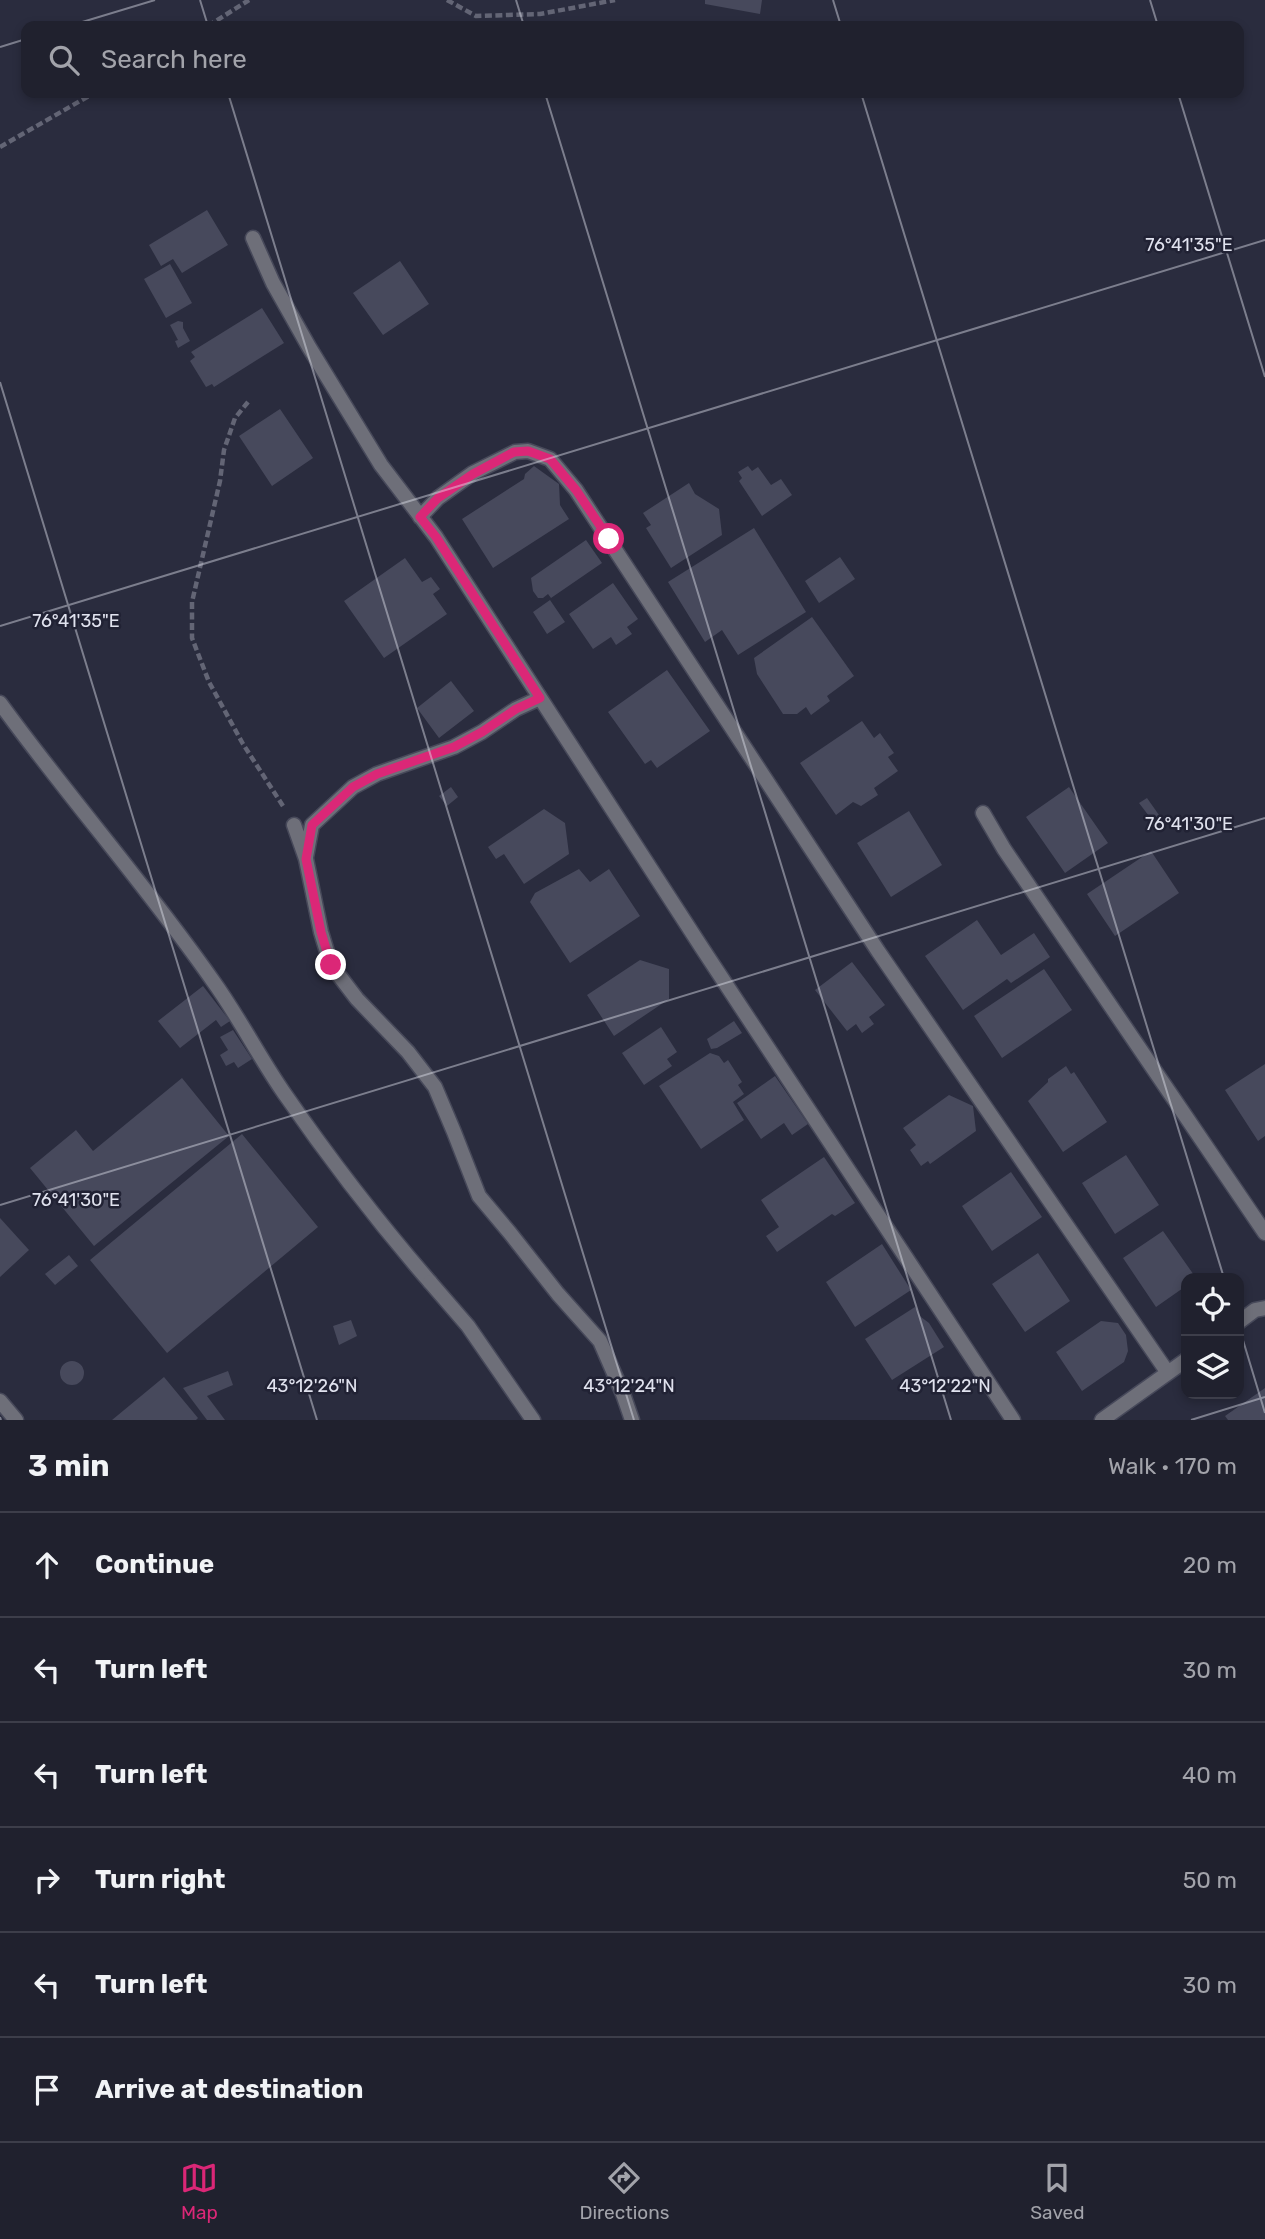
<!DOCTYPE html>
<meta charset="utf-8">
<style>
:root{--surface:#20212e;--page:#282936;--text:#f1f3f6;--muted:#a2a3aa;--line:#3d3e4a;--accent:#db2777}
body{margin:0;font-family:Rubik,sans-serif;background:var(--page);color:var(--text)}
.controls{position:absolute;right:21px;bottom:21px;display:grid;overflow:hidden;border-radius:14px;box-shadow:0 4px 10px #0003}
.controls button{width:63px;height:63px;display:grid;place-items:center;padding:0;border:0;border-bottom:2px solid var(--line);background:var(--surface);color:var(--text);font:35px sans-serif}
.stop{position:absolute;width:21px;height:21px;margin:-16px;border:5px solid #db2777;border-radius:50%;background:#fff}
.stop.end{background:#db2777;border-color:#fff;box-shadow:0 2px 7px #0008}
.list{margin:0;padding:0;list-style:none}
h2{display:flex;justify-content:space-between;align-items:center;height:91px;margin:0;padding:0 28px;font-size:30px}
h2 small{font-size:23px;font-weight:400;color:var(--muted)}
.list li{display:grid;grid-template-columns:46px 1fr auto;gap:21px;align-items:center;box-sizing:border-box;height:105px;padding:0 28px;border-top:2px solid var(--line)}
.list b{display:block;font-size:26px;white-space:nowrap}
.list em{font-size:23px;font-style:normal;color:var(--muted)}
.icon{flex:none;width:38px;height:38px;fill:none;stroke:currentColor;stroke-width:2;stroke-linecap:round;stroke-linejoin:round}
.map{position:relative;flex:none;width:1265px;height:1420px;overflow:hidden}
.search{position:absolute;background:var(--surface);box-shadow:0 4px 10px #0003;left:21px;right:21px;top:21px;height:77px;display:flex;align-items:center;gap:18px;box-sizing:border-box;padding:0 24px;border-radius:14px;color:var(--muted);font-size:26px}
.sheet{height:721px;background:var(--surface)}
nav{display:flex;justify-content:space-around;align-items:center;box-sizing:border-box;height:98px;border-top:2px solid var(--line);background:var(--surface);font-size:19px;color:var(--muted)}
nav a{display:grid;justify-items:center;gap:4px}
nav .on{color:var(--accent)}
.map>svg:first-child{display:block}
.building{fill:#47495c}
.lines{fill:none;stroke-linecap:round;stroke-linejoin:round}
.service-casing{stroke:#47495a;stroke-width:17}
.minor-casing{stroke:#47495a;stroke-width:17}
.path{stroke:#636575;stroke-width:4.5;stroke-dasharray:7 3.5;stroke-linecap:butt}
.service{stroke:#6e6f79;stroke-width:14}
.minor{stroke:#6e6f79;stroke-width:14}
.route{stroke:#db2777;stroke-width:9}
.ticks{fill:none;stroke:#e0e2ee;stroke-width:2;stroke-opacity:0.45}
.ticks-label{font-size:18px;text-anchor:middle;fill:#e0e2ee;stroke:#212234;stroke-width:5;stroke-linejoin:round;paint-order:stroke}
</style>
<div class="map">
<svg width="1265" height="1420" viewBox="0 0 1265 1420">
<rect width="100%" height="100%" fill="#2a2c3e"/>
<path class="building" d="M705,0h57l-2,14 -55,-10z
M207,210l21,35 -46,28 -9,-14 -12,7 -12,-21z
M400,261l29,43 -46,31 -30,-42z
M170,264l22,39 -26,15 -22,-39z
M262,308l22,35 -70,44 -2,-3 -6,3 -16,-26 5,-4 -4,-5z
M178,321l5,1v6l7,13 -12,7 -3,-7 3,-1 -8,-15z
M280,409l33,49 -41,28 -33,-50z
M534,466l25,18 1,21 9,14 -76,49 -31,-49 62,-40 1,-5z
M748,466l4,5 6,-4 13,18 10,-6 11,16 -30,21 -23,-35 3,-3 -4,-6z
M689,483l6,11 24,15 3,26 -51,33 -25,-40 5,-3 -8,-12z
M754,528l52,84 -68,43 -16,-25 -17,12 -37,-60z
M586,540l16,23 -51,35 -3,-4 -5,4h-5l-5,-7 -2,-13z
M840,557l15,22 -36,24 -14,-22z
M405,558l17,24 9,-5 9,12 -7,5 14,20 -63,44 -40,-57z
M613,583l25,36 -11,8 5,7 -16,11 -5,-8 -18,12 -24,-35z
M550,600l15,22 -18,12 -14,-22z
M812,617l42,59 -27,20 3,5 -19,14 -5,-8 -9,7h-14l-26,-40 -3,-16z
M667,670l43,61 -53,37 -6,-8 -6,4 -37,-52z
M451,681l23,30 -35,27 -22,-30z
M862,721l12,17 6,-5 14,20 -6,4 10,14 -24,17 4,7 -17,11 -8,-4 -17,13 -36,-52z
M451,787l7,10 -11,9 -8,-10z
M1069,787l39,56 -43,30 -39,-56z
M1147,798l12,17 -7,5 -13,-17z
M544,809l21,14 4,31 -45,30 -20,-30 -8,5 -8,-12z
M909,811l33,54 -51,32 -34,-54z
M1151,851l28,42 -64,43 -28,-42z
M579,869l11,13 19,-13 31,47 -70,47 -40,-61 5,-9z
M977,920l24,35 33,-22 16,24 -39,26 -4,-4 -44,31 -38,-54z
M640,960l29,9v30l-55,37 -27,-41z
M852,962l33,43 -16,12 5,7 -12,9 -6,-9 -9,7 -32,-41z
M1044,969l28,41 -70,48 -28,-42z
M203,986l27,35 -9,6 -5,-7 -36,28 -22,-27z
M734,1021l8,12 -25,15 -6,1 -4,-10z
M661,1027l16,25 -10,7 5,7 -28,19 -22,-32z
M233,1030l19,29 -14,9 -4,-6 -8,4 -6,-11 8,-5 -8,-13z
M710,1053l9,3 5,7 4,-3 14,22 -4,3 6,9 -11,8 11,18 -43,29 -42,-63z
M1265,1064v72l-7,5 -33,-51z
M1066,1066l5,8 3,-2 33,50 -44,30 -35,-51 20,-19v-3z
M775,1076l33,48 -16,11 -8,-12 -23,16 -24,-36z
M182,1078l47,58 -135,110 -64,-78 46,-38 17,21z
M949,1095l24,11 3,25 -46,33 -2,-3 -7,5 -11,-16 6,-5 -13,-17z
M242,1134l76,93 -151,126 -77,-93z
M1126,1155l33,50 -44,29 -33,-51z
M824,1157l31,46 -20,13 -3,-2 -55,38 -11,-16 13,-9 -18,-27z
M1011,1172l31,45 -50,34 -30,-45z
M0,1218l29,32 -29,27z
M1163,1231l33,47h-10v8l-30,21 -33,-49z
M882,1244l29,46 -56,37 -29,-45z
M1038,1253l32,48 -45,31 -33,-48z
M69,1255l9,11 -23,19 -10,-11z
M915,1307l6,10 8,6 15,24 -52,33 -27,-41z
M351,1320l6,16 -18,9 -6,-19z
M1101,1321l17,2 8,12 2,16 -4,11 -42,29 -26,-39z
M60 1373a12 12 0 1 1 24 0a12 12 0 1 1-24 0Z
M228,1371l5,14 -26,11 18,24h-18l-24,-32z
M164,1377l34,41 -2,2h-84z
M1265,1388v32h-37l-3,-4z"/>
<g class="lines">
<g class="service-casing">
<path id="service" d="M0,703c69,95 146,182 213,278 26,36 46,76 71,112 45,65 94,129 146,189"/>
</g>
<g class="minor-casing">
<path id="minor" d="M253,238l20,45 36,64 72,118 55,72 266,411 311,472
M420,517l18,-19 35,-25 42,-21 13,-1 22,8 26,31 302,461 290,422
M983,813l21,36 261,384
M294,825l12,34 15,73 10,33 26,34 51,53 27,35 19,45 25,64 31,37 48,61 42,47 23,53 9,26
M306,857l6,-32 41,-38 24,-13 77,-27 28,-15 34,-23 24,-11
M430,1282l38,44 65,94
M1239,1322l16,-12 10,-2
M0,1401l16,19
M1102,1420l84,-60"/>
</g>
<path class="path" d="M447,0l29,16 64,-2 75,-14
M208,26l41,-26
M0,147l94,-54
M248,402l-13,16 -11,32 -4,31 -28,121v36l17,44 34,62 40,62"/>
<use href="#service" class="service"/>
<use href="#minor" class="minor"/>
</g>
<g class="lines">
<path class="route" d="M331,965l-10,-33 -15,-73 6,-34 41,-38 24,-13 77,-27 28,-15 34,-23 24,-11 -104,-161 -16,-20 18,-19 35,-24 41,-22 14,-1 22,8 26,31 33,49"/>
</g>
<path class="ticks" d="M200,0l8,26M516,0l8,26M833,0l8,26M1150,0l8,26M69,26l86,-26M0,47l26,-8M228,93l406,1327M545,93l406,1327M861,93l363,1185M1178,93l87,284M0,382l317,1038M0,626l1265,-386M0,1205l1265,-387M1239,1327l26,86M0,1417l1,3M1191,1420l74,-23"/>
<g class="ticks-label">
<text x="1189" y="251">76°41'35"E</text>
<text x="76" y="627">76°41'35"E</text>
<text x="1189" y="830">76°41'30"E</text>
<text x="76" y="1206">76°41'30"E</text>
<text x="312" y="1392">43°12'26"N</text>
<text x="629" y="1392">43°12'24"N</text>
<text x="945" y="1392">43°12'22"N</text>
</g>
</svg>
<div class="controls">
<button><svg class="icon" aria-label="locate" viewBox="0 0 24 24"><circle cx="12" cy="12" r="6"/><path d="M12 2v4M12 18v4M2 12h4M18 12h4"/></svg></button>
<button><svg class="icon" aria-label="layers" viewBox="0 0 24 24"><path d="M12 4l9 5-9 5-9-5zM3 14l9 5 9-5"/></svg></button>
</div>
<div class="stop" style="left:609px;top:539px"></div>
<div class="stop end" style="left:331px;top:965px"></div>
<div class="search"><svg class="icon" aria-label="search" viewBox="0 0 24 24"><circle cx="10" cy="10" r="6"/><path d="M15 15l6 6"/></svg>Search here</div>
</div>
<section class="sheet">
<h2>3 min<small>Walk · 170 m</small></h2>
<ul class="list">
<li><svg class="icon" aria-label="ahead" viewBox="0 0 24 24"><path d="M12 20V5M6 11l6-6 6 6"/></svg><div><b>Continue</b></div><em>20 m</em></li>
<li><svg class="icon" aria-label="left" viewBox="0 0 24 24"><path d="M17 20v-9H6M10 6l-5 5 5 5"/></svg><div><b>Turn left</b></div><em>30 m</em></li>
<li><svg class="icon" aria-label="left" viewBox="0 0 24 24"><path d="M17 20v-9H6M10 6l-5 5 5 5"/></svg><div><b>Turn left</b></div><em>40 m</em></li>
<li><svg class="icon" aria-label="right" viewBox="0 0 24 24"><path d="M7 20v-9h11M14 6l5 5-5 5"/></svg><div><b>Turn right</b></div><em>50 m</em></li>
<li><svg class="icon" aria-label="left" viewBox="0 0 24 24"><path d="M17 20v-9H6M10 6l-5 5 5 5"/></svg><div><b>Turn left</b></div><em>30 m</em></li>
<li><svg class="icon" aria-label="arrive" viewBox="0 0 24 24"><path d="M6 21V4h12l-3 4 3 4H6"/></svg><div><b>Arrive at destination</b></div></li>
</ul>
</section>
<nav>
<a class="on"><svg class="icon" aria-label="map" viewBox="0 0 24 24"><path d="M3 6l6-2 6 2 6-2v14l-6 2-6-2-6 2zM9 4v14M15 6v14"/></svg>Map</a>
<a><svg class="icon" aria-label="directions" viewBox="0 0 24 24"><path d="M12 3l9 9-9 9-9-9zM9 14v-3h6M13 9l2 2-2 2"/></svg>Directions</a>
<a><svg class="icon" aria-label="saved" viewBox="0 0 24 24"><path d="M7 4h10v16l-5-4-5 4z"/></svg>Saved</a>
</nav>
